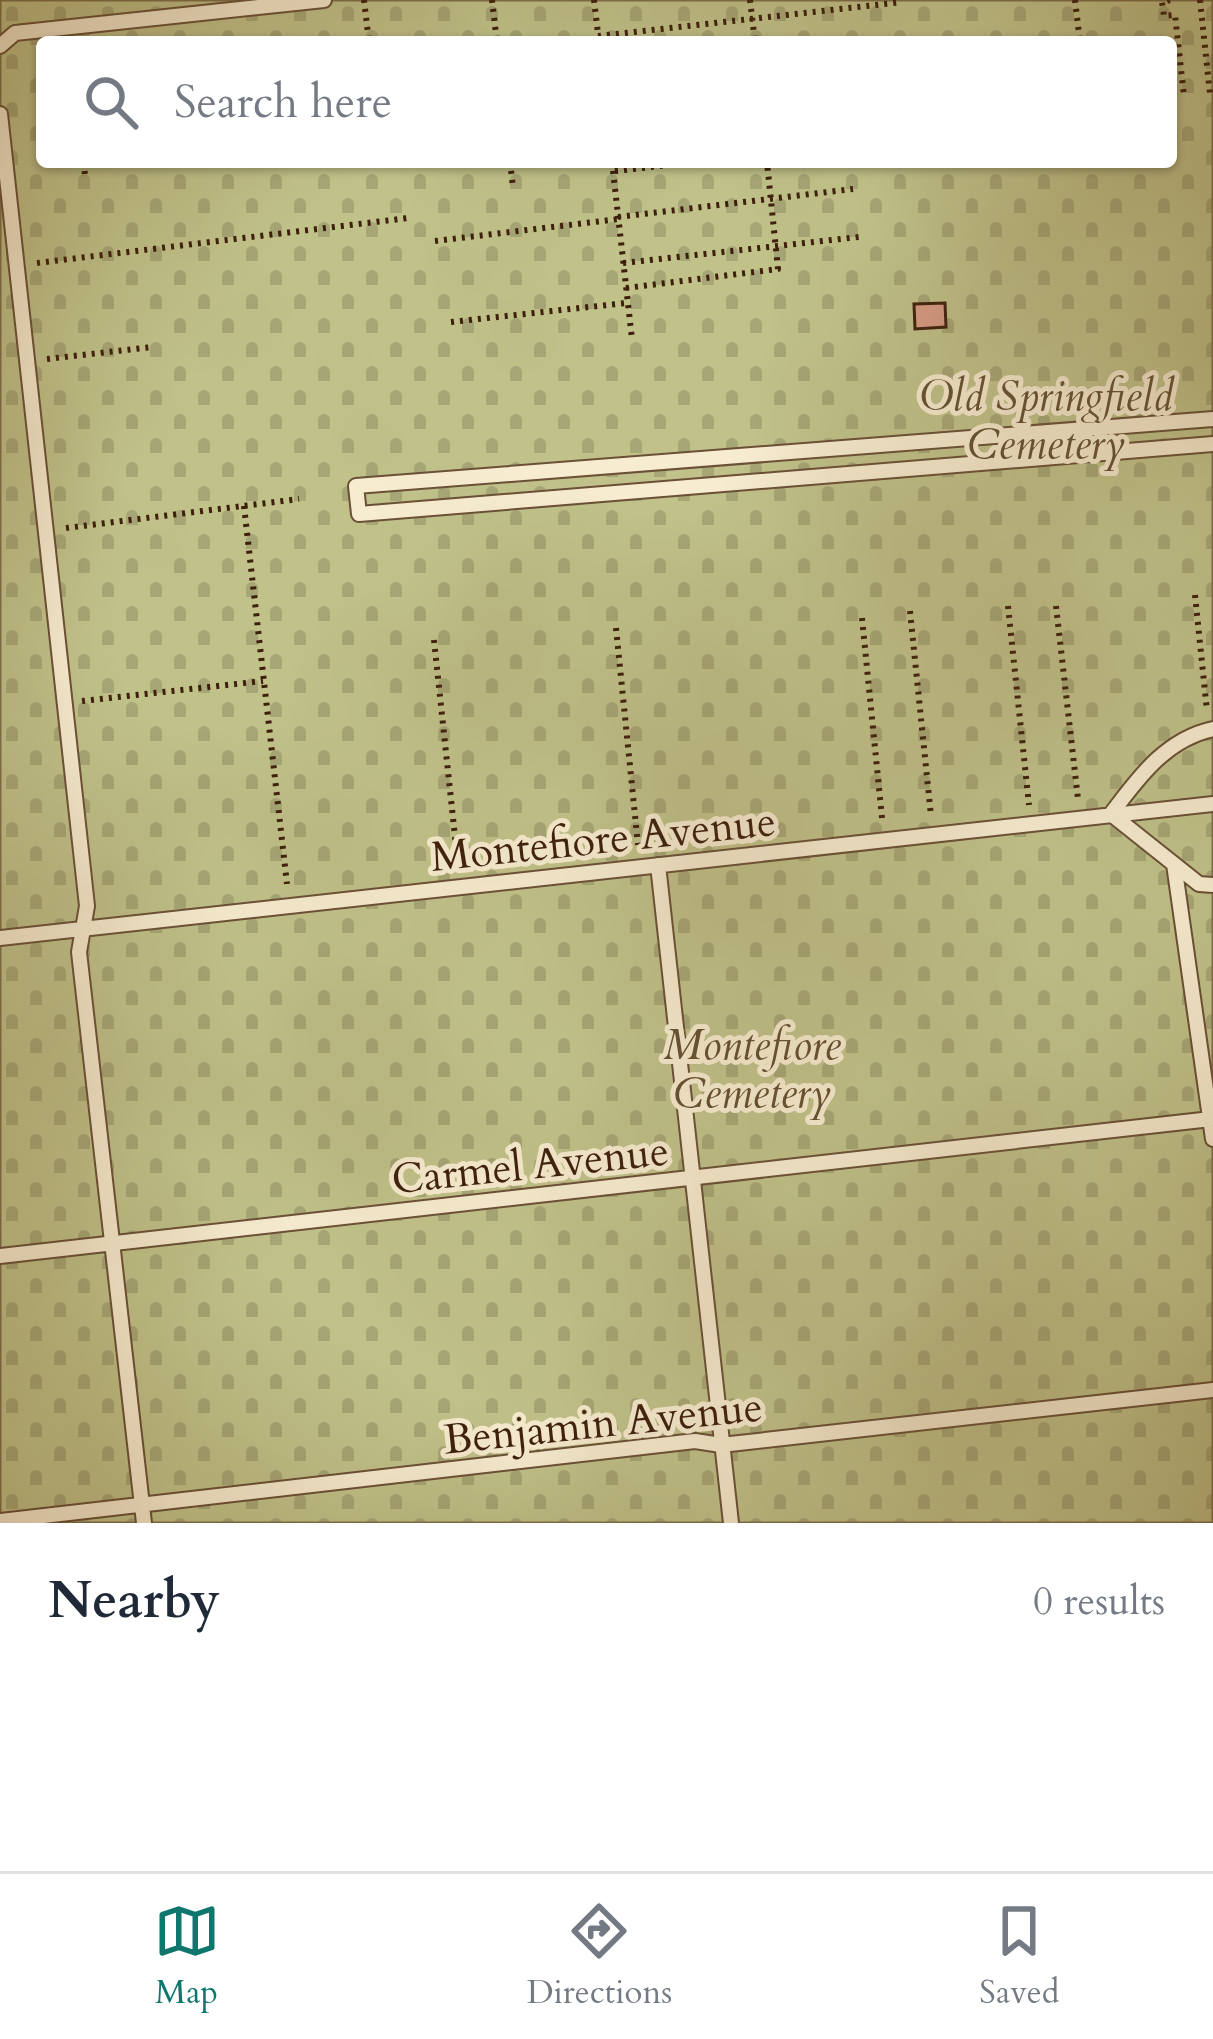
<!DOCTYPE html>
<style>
:root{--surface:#fff;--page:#f2f2f3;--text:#1f2937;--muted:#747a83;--line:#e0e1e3;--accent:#0f766e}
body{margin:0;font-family:Cardo,serif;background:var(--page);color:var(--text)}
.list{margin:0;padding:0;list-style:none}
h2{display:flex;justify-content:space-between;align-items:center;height:156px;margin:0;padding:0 48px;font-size:51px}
h2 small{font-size:39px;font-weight:400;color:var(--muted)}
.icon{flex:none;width:66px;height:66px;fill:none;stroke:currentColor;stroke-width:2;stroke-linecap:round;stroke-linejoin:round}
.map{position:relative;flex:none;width:1213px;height:1523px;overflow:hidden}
.search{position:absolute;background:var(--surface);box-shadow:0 3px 9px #0004;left:36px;right:36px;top:36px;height:132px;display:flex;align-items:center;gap:30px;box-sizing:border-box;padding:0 42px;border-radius:12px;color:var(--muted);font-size:45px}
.sheet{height:348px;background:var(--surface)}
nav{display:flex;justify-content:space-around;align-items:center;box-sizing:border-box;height:168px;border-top:3px solid var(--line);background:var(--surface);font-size:33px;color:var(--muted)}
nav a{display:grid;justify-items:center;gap:6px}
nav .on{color:var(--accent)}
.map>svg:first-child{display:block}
.cemetery{fill:url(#cemetery-stones);stroke:#7e704b;stroke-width:3;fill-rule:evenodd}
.building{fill:#d69c86;stroke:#3d1f0c;stroke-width:3}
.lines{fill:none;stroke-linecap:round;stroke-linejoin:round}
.service-casing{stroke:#6a5037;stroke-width:18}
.path{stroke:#3d1f0c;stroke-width:6;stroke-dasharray:3 6;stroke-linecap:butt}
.service{stroke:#f7ecd0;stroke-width:14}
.labels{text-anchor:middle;stroke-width:10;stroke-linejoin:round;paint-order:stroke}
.park-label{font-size:42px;font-style:italic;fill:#645032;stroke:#f7ecd0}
.street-label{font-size:42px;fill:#3d1f0c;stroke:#f7ecd0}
</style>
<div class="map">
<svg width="1213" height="1523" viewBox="0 0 1213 1523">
<defs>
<pattern id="cemetery-stones" width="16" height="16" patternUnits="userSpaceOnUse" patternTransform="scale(3)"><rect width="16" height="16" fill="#c0c28a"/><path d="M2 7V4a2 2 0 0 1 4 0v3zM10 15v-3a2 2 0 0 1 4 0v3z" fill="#a6a676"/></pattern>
</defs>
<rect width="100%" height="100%" fill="#f2e2b7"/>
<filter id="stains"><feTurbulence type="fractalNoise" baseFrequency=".00167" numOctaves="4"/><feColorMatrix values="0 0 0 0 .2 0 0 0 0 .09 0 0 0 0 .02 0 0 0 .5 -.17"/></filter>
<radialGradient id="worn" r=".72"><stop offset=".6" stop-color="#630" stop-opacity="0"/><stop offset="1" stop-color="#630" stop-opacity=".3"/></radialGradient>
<path class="cemetery" d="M0,0h1213v1523h-1213zM42,42h1129v120h-1129z"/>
<path class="building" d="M945,303l1,24 -31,2 -1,-25z"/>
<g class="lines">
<g class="service-casing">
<path id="service" d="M0,46l15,-13 309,-33
M0,114l87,792 -8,46 65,571
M1213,419l-857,67 3,28 854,-70
M1213,729c-47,10 -75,49 -102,85l88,70 14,1
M1174,864l39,275
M658,865l73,658
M0,938l1213,-134
M0,1256l1211,-137
M0,1521l695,-80 26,4 492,-55"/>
</g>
<path class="path" d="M364,0l5,42
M492,0l5,42
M594,0l5,42
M750,0l5,42
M1075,0l5,42
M1170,0l-8,2 2,14 11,-1 9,81
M1200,0l10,94
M598,36l304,-34
M84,162l1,14
M510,162l3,25
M612,162l20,177
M615,171l80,-9
M618,217l235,-28
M435,241l184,-22
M37,263l371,-45
M623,263l236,-26
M626,288l152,-19 -11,-107
M451,322l175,-19
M47,359l105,-12
M244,506l43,378
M66,528l233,-29
M1195,595l12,116
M1008,606l21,199
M1056,606l22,193
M910,611l21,205
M862,618l20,200
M616,628l22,217
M434,640l24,225
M82,701l181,-20"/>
<use href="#service" class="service"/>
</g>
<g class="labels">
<g class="park-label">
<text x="1046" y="410">Old Springfield<tspan x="1046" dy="48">Cemetery</tspan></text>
<text x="752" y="1059">Montefiore<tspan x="752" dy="48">Cemetery</tspan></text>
</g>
<g class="street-label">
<text transform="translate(603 838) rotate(-6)" y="15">Montefiore Avenue</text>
<text transform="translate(530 1164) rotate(-6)" y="15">Carmel Avenue</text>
<text transform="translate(603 1422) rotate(-6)" y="15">Benjamin Avenue</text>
</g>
</g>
<rect width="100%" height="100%" filter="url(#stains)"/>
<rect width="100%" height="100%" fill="url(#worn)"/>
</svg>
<div class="search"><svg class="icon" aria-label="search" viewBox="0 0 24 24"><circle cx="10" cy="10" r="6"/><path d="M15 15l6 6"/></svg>Search here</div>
</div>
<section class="sheet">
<h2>Nearby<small>0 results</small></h2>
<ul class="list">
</ul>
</section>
<nav>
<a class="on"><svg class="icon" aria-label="map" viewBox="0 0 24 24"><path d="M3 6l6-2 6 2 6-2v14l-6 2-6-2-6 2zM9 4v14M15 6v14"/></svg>Map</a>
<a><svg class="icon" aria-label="directions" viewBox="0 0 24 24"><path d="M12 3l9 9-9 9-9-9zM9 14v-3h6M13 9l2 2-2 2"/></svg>Directions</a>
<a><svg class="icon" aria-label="saved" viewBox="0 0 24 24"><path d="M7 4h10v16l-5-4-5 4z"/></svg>Saved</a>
</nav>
